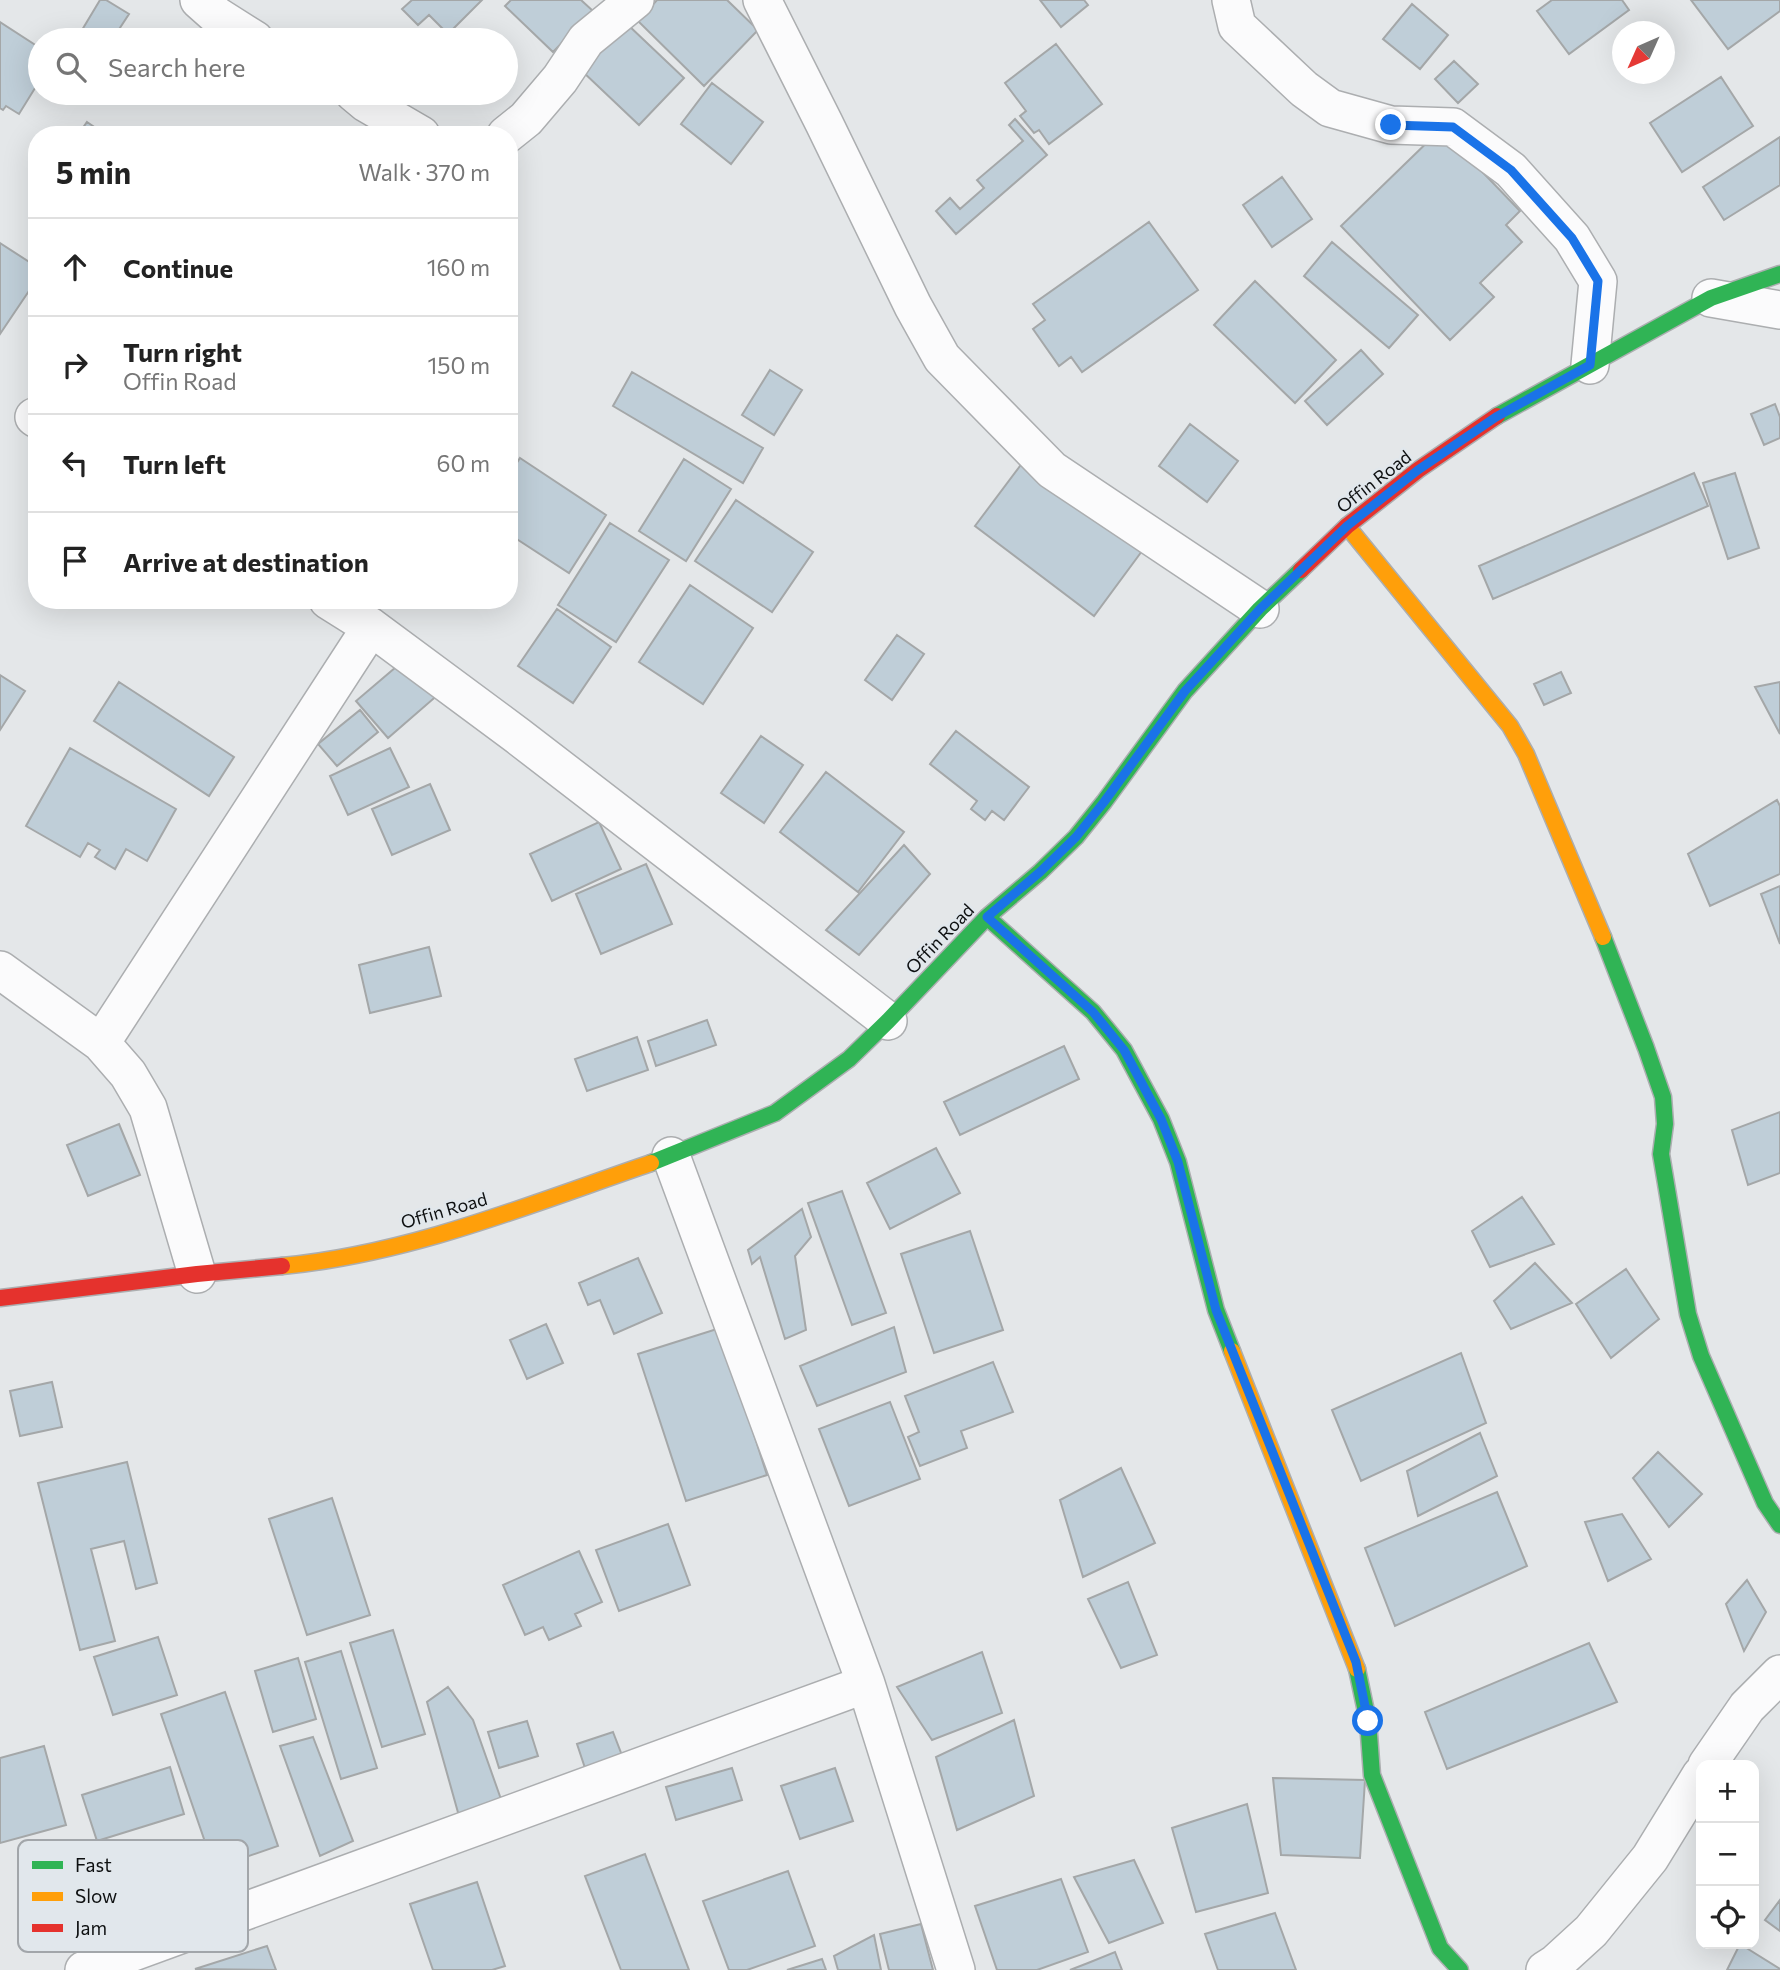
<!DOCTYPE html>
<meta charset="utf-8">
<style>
:root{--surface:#fff;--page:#f6f6f6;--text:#222;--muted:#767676;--line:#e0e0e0}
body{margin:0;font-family:Commissioner,sans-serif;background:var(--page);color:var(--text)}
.controls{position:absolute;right:21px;bottom:21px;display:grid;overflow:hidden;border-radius:14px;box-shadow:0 7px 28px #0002}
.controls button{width:63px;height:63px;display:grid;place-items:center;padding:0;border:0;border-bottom:2px solid var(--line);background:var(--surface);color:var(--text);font:35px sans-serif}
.compass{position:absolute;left:1612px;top:21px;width:63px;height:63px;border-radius:50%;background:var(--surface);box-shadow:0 7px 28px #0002;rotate:225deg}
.stop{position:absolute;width:21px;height:21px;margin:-16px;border:5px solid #1a73e8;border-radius:50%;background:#fff}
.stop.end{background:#1a73e8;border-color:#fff;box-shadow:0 2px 7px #0008}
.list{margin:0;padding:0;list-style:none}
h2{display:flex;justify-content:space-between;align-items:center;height:91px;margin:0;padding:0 28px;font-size:30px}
h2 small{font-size:23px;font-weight:400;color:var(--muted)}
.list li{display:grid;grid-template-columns:46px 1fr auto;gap:21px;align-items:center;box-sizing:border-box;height:98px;padding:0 28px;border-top:2px solid var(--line)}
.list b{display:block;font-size:26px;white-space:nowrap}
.list p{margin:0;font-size:23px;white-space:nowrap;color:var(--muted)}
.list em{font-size:23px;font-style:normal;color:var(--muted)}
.icon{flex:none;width:38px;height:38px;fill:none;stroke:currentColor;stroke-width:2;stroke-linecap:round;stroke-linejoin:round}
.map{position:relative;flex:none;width:1780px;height:1970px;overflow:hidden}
.search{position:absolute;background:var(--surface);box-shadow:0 7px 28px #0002;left:28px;top:28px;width:490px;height:77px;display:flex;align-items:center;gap:18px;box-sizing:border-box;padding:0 24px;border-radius:38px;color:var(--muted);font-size:26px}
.panel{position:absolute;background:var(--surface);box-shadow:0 7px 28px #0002;left:28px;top:126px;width:490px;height:483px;border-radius:28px}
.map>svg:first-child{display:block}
.building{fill:#bfced8;stroke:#a4a7a8;stroke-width:2}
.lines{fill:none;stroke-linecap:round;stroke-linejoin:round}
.street-casing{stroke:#acaeb0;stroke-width:40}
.fast-casing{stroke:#acaeb0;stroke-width:19}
.slow-casing{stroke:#acaeb0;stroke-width:19}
.jam-casing{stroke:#acaeb0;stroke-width:19}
.street{stroke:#fbfbfc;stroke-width:37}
.fast{stroke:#30b455;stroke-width:16}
.slow{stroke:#ff9f0a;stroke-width:16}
.jam{stroke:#e5322d;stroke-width:16}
.route{stroke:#1a73e8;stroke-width:9}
.labels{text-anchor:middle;stroke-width:5;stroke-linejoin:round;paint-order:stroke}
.street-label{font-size:18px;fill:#0e1011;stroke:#e1e7ec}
.key{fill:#e1e7ec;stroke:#a2a6aa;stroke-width:2}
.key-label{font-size:19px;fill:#0e1011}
</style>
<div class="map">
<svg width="1780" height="1970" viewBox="0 0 1780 1970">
<rect width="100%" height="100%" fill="#e4e7e9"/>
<path class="building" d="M100,0h6l23,14 -17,26h-36z
M412,0h70l-34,34 -19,-19 -11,10 -16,-16z
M511,0h70l12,11 -40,41 -48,-46z
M657,0h70l31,30 -54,56 -66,-65z
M1040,0h44l4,5 -27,22z
M1552,0h70l7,10 -60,44 -32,-43z
M1691,0h89v11l-52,38z
M1412,4l36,31 -28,34 -37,-30z
M0,22l40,26v32l-21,34 -13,-8 -3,4 -3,-2z
M627,24l57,54 -45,47 -57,-54z
M1056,44l46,60 -53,40 -10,-14 -5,3 -14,-17 6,-5 -21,-28z
M1454,61l24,23 -20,19 -23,-24z
M1721,77l32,49 -71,46 -32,-49z
M712,83l51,39 -32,42 -50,-40z
M1015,119l32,36 -91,79 -20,-23 14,-13 10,11 24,-21 -7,-8 46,-39 -14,-16z
M87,122l19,13h-28z
M1441,129l79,82 -14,14 16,17 -42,41 14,14 -44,43 -109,-114z
M1780,137v48l-56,35 -21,-33z
M1282,177l30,42 -40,28 -29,-42z
M1149,222l49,68 -116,82 -11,-15 -12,9 -26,-37 12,-9 -12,-16z
M1332,242l86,73 -29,33 -85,-72z
M0,243l37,24v12l-37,55z
M1255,281l81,79 -41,43 -81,-78z
M1361,350l22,24 -56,51 -22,-24z
M770,370l32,20 -28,45 -32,-20z
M632,372l131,76 -20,35 -130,-77z
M1775,404l5,13v21l-16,7 -13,-31z
M1190,424l48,37 -31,41 -48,-36z
M520,458l86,57 -37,58 -60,-39v-59z
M684,459l47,30 -45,72 -47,-30z
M1023,462l119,89 -48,65 -119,-90z
M1694,473l14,33 -215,93 -14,-33z
M1735,473l24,75 -31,11 -25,-76z
M736,500l77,52 -41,60 -77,-51z
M610,523l59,37 -53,82 -58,-37z
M690,585l63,43 -50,76 -64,-42z
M557,609l54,38 -38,56 -55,-37z
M897,635l27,19 -32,46 -27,-20z
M409,656l31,37 -52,45 -32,-37z
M1561,672l10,21 -27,12 -10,-21z
M0,675l25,16 -25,39z
M119,682l115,75 -25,39 -115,-75z
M1780,682v52l-25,-47z
M360,710l18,22 -41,34 -19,-22z
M956,731l73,56 -25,33 -12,-9 -7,9 -14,-11 6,-8 -47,-37z
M761,736l42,29 -39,58 -43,-30z
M70,748l106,61 -29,52 -21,-12 -11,20 -20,-12 5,-7 -12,-7 -8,14 -54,-31z
M390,748l19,39 -61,28 -18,-39z
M826,772l78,60 -46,60 -78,-60z
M430,784l20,46 -58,25 -20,-46z
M1777,800l3,6v68l-70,32 -22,-52z
M599,822l22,47 -69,32 -22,-47z
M904,845l26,29 -71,81 -33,-25z
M646,864l26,60 -71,30 -25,-60z
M1780,886v58l-19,-50z
M429,947l12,49 -71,17 -11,-48z
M707,1020l9,25 -60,21 -8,-25z
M637,1037l11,33 -61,21 -12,-32z
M1064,1046l15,33 -119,56 -16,-33z
M1780,1112v61l-32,12 -16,-55z
M119,1124l21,51 -52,21 -21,-51z
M936,1148l24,45 -70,36 -23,-46z
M842,1191l44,122 -34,12 -44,-122z
M1522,1197l32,47 -64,23 -18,-36z
M802,1209l9,28 -16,19 11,74 -21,9 -25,-82 -8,7 -4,-14z
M970,1231l33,99 -69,23 -33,-99z
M638,1258l24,55 -48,21 -14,-34 -12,5 -9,-22z
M1535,1263l37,40 -61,26 -17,-28z
M1626,1269l33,50 -48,39 -35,-54z
M546,1324l17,39 -36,16 -17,-39z
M894,1327l12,45 -89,34 -17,-40z
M720,1328l47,147 -81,26 -48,-147z
M1461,1353l25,70 -125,58 -29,-71z
M993,1362l20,50 -52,19 6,17 -47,18 -12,-29 11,-5 -14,-36z
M52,1382l10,45 -42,9 -10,-45z
M890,1402l30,77 -71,27 -30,-77z
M1480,1433l17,43 -79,40 -11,-45z
M1658,1452l44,42 -33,33 -36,-49z
M127,1462l30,121 -21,6 -12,-48 -33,8 24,92 -35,9 -42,-167z
M1121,1468l34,75 -72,34 -23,-77z
M1497,1492l30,74 -132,60 -30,-78z
M332,1498l38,117 -63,20 -38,-116z
M1622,1514l29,45 -43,22 -23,-59z
M668,1524l22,61 -71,26 -23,-61z
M579,1551l23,51 -27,12 6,12 -32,14 -6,-13 -18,8 -22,-50z
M1747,1580l19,32 -22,39 -18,-47z
M1128,1582l29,73 -36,13 -33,-69z
M393,1630l32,104 -43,13 -32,-104z
M158,1637l19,58 -64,20 -19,-58z
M1589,1643l28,59 -170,67 -22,-57z
M341,1651l36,117 -36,11 -36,-117z
M982,1652l20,61 -70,27 -35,-53z
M298,1658l18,61 -43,13 -18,-61z
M448,1687l25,33 29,82 -43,14 -32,-114z
M225,1692l53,154 -64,22 -53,-154z
M1014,1720l20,76 -77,34 -21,-73z
M527,1721l11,35 -39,12 -11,-36z
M613,1732l10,26 -37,13 -9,-27z
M313,1737l40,104 -33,15 -40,-110z
M44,1746l22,79 -66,18v-85z
M170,1767l14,47 -87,27 -15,-46z
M732,1768l10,32 -66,20 -10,-33z
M835,1768l18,53 -53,18 -19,-53z
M1273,1778l92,2 -5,78 -79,-3z
M1247,1804l21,89 -72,19 -24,-84z
M645,1854l44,116h-68l-36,-94z
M1134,1860l29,63 -54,20 -35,-66z
M788,1871l27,75 -68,24h-18l-26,-69z
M1061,1879l27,73 -51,18h-40l-22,-64z
M477,1882l28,84 -13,4h-59l-23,-66z
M1780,1900v31l-15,-11z
M1275,1913l21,57h-78l-13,-36z
M921,1924l12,46h-44l-9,-36z
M874,1935l7,35h-43l-4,-14z
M1740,1944l40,25v1h-53z
M267,1946l9,24 -81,-1z
M1115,1952l7,18h-52l18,-7z
M822,1959l4,11h-39z"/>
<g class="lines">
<g class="street-casing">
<path id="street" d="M199,0l18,16 38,24
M762,0l62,123 89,183 29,52 110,112 208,139
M1231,0l6,26 67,63 26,19 61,17 62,2 58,43 61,68 26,43 -8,84
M354,93l12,10 55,32
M506,135l20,-16 34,-40 26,-39 49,-40
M1711,298l69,12
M34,417l3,2
M328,600l43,27 147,109 370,285
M0,970l101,73 27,31 20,34 49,166
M101,1043l270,-416
M671,1156l195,528 90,286
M1707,1765l40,-58 33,-33
M84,1970l782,-286
M1545,1970l11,-7 35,-32 59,-73 51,-83"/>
</g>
<g class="fast-casing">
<path id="fast" d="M1497,416l214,-118 69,-24
M987,917l106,95 31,38 37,69 17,43 38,148 16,41
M1603,937l43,111 17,49 2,27 -4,30 27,160 13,42 64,147 15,22
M651,1163l124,-50 74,-54 39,-38 99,-104 53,-45 36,-35 28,-35 81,-111 75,-82 41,-39
M1357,1669l11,52 4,54 68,173 20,22"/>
</g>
<g class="slow-casing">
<path id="slow" d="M1347,526l163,200 16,28 77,183
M282,1266c128,-12 249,-62 369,-103
M1232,1351l125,318"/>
</g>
<g class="jam-casing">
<path id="jam" d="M1301,570l46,-44 71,-56 79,-54
M0,1298l197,-24 85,-8"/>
</g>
<use href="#street" class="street"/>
<use href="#fast" class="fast"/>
<use href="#slow" class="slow"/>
<use href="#jam" class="jam"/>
</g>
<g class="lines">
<path class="route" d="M1368,1721l-12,-59 -140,-352 -38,-148 -17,-43 -37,-69 -31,-38 -106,-95 53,-45 36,-35 28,-35 81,-111 75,-82 87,-83 71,-56 78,-53 94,-52 8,-84 -26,-43 -61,-68 -58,-43 -62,-2"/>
</g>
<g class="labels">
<g class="street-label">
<text transform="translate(1374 482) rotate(-38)" y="6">Offin Road</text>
<text transform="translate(940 939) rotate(-46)" y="6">Offin Road</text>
<text transform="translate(444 1211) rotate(-16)" y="6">Offin Road</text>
</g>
</g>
<rect x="18" y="1840" width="230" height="112" rx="10" class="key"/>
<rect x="32" y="1861" width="31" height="8" fill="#30b455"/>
<rect x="32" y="1892" width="31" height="9" fill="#ff9f0a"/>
<rect x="32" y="1924" width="31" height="8" fill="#e5322d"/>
<g class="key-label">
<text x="75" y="1872">Fast</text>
<text x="75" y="1903">Slow</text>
<text x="75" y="1935">Jam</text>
</g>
</svg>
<div class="controls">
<button>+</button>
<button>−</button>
<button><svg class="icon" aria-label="locate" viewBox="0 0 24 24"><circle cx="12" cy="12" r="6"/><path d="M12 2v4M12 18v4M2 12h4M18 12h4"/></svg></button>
</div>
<svg class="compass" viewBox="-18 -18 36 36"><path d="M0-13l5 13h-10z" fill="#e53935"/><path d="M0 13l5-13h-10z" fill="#767676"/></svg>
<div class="stop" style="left:1368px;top:1721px"></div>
<div class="stop end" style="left:1391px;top:125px"></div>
<div class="search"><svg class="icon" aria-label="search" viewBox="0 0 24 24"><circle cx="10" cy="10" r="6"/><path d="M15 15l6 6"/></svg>Search here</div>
<section class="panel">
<h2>5 min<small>Walk · 370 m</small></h2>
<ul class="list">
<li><svg class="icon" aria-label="ahead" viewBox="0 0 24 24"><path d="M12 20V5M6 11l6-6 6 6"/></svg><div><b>Continue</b></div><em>160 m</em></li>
<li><svg class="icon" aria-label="right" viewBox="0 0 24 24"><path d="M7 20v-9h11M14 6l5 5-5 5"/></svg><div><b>Turn right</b><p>Offin Road</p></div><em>150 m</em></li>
<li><svg class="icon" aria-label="left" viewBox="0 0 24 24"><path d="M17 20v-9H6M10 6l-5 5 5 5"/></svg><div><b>Turn left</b></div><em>60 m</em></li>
<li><svg class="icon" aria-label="arrive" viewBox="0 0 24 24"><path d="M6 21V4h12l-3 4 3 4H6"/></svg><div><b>Arrive at destination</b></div></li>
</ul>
</section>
</div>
